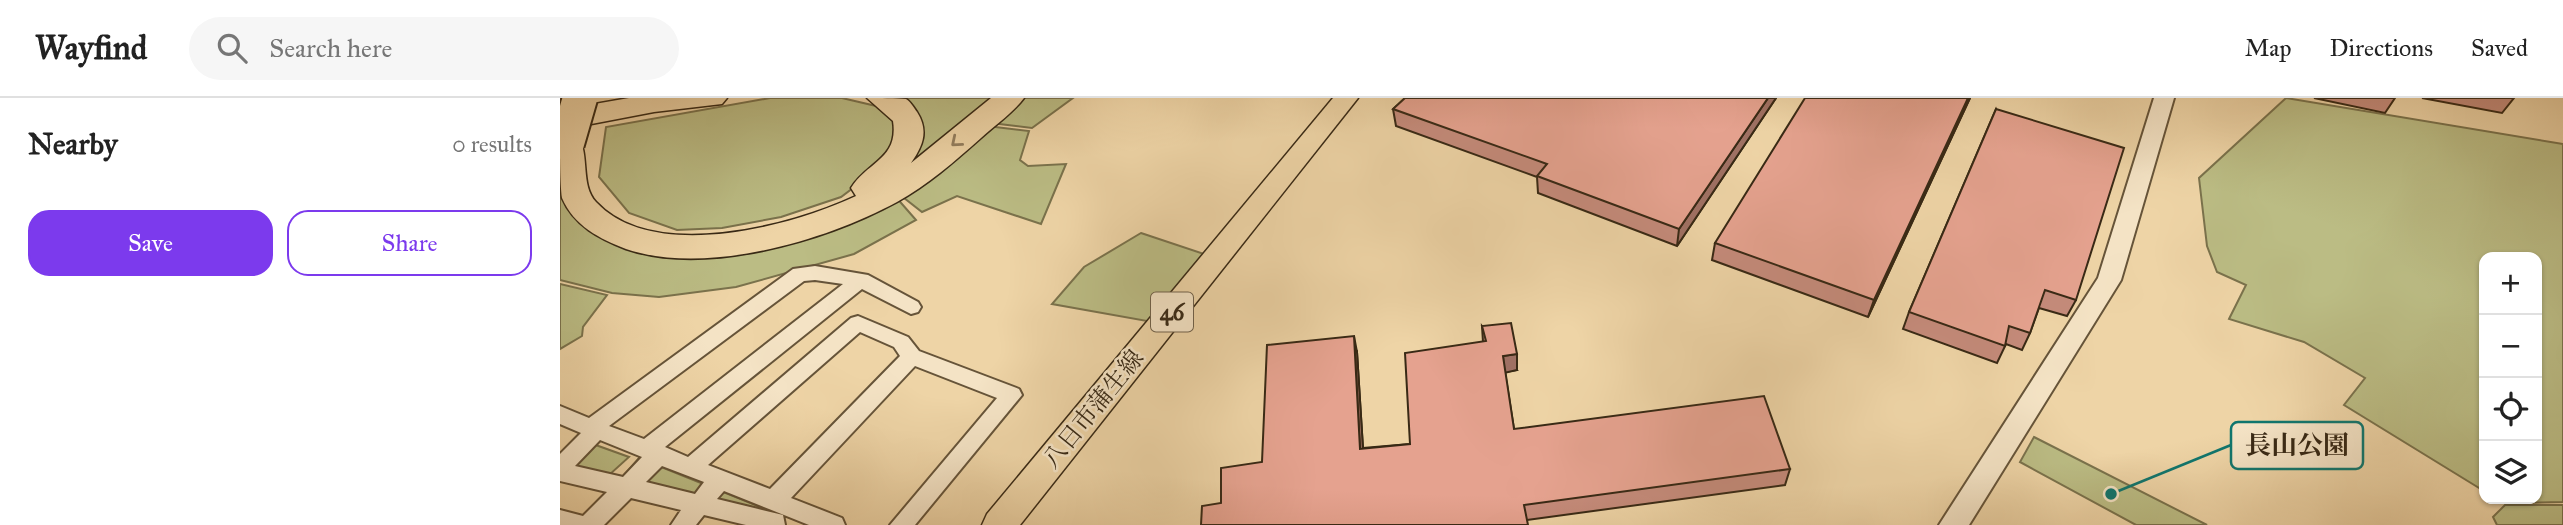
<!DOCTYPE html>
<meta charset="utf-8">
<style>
:root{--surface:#fff;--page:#f6f6f6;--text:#222;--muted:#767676;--line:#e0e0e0;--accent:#7c3aed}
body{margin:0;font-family:"IM FELL Great Primer","Noto Serif JP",serif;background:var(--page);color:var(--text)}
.controls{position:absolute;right:21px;bottom:21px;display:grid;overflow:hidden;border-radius:14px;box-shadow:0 2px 5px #0004}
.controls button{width:63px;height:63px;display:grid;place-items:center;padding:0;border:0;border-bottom:2px solid var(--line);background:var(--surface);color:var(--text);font:35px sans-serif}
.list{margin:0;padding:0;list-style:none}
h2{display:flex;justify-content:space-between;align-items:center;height:91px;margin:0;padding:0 28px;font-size:30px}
h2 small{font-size:23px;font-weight:400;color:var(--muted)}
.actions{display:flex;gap:14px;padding:21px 28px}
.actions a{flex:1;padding:16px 0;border:2px solid var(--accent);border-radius:21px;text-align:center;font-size:24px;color:var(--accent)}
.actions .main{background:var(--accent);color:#fff}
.icon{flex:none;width:38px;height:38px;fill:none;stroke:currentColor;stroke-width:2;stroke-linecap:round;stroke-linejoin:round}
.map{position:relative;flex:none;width:2003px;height:427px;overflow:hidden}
header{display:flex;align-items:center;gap:42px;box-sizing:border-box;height:98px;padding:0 35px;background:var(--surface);border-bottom:2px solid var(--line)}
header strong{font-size:33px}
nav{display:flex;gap:38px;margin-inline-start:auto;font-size:24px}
.search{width:490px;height:63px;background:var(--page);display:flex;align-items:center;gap:18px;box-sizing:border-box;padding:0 24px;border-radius:38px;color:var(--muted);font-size:26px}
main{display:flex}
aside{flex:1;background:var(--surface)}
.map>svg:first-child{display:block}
.green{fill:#bbbc84;stroke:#7a724c;stroke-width:2}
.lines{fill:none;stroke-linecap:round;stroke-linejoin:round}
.minor-casing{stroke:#665439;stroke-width:4}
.tertiary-casing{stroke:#665439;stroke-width:4}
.primary-casing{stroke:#382915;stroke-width:3}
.motorway-casing{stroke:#382915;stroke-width:3}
.minor{fill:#f4e3c5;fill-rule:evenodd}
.tertiary{fill:#f4e3c5;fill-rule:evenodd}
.primary{fill:#eed4a6;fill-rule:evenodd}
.motorway{fill:#eed4a6;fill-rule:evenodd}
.motorway-bridge-casing{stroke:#382915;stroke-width:38;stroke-linecap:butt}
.motorway-bridge{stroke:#eed4a6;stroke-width:34}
.wall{fill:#c58b7b;stroke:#382915;stroke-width:2}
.shaded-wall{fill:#a07164;stroke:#382915;stroke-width:2}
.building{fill:#e5a28f;stroke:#382915;stroke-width:2}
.oneway{stroke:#937e5e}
.labels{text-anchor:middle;stroke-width:5;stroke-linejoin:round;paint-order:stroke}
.shield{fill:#f4e3c5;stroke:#70614a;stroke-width:2}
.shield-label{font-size:23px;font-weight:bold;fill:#382915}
.street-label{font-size:24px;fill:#382915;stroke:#f4e3c5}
.leader{fill:none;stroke:#0f766e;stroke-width:2.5}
.callout-dot{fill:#0f766e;stroke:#f4e3c5;stroke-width:2.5}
.callout{fill:#f4e3c5;stroke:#0f766e;stroke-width:2.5}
.callout-label{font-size:26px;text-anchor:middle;font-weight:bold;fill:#382915}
</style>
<header>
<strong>Wayfind</strong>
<div class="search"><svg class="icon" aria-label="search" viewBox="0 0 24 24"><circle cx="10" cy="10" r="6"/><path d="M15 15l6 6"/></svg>Search here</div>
<nav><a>Map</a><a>Directions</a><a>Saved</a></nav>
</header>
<main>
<aside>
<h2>Nearby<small>0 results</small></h2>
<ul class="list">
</ul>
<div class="actions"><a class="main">Save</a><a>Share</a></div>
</aside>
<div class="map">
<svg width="2003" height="427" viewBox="0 0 2003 427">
<rect width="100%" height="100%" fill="#eed4a6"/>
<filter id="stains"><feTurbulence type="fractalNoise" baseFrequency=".00286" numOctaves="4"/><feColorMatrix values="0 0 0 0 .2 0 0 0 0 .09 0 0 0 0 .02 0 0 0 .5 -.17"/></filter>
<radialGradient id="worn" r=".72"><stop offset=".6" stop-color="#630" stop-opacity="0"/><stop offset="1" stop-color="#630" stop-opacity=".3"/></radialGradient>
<path class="green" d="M210,0h72l34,8 18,16 1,25 -17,22 -37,28 -60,20 -59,11 -45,2 -48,-17 -30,-36 7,-50z
M337,0h101l-72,61h-13c15,-28 13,-45 -16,-61z
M461,0h52l-41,30 -41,-5z
M1726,0l277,46v358l-55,1 -9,-4h38v-242h-53v234l-140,-86 21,-27 -61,-36 -75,-23 17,-34 -29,-13 -10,-26 -8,-68z
M427,28l42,5 -9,29 8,6 38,-2 -25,60 -84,-28 -35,16 -23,-18z
M0,76l14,32 118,47 203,-57 21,24 -62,34 -118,33 -77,10 -47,-4 -52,-13z
M581,135l69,23 -52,67 -106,-19 32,-37z
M0,186l47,11 -24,32 -1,9 -22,13z
M1474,339l173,88h-71l-116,-63z
M19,341l50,18 -21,19 -48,-12v-6z
M79,360l119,48 -2,6 -135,-33z
M1945,407h58v20h-66l-4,-8z"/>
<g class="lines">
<g class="minor-casing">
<path id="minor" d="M255,168l53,9 50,27 3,5 -3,5 -7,2 -49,-25 -197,158 23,10 163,-139 7,-2 50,21 11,14 100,38 3,6 -107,130h-25l107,-127 -82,-32 -124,132 51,20 3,7h-36l-85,-34 -7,8 66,16 2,10h-39l-42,-10 -8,10h-25l10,-15 -50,-12 -27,27h-44v-15l23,6 24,-24 -47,-11v-27l21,-21 -21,-9v-18l29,12 204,-149zM255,182l28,4 -199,155 -35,-13 195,-145zM300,234l34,15 6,9 -130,133 -62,-24zM40,342l42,17 -19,20 -48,-11zM102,368l42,16 -9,12 -49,-12z"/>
</g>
<g class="tertiary-casing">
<path id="tertiary" d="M1594,0h20l-53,182 -152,245h-30l159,-247z"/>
</g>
<g class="primary-casing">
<path id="primary" d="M773,0h25l-338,427h-38l5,-11z"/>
</g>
<g class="motorway-casing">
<path id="motorway" d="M69,0h98l-5,6 -68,8 -94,18v-20z
M307,0c11,0 30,0 39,1 5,3 8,9 11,13 12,19 6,34 -6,51l80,-65h33c-11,15 -29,27 -43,40 -26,23 -53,47 -84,64 -72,39 -191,74 -271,47 -26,-10 -52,-23 -64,-51 -2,-14 -2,-47 -2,-63l7,-2 11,3c12,19 2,49 18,66 57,61 194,25 260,-6l-5,-8c16,-26 48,-29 42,-67z"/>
</g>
<use href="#minor" class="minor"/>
<use href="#tertiary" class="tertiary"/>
<use href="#primary" class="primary"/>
<use href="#motorway" class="motorway"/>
<g class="motorway-bridge-casing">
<path id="motorway-bridge" d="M7,45l13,-45"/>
</g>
<use href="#motorway-bridge" class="motorway-bridge"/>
</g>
<path class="wall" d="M845,0h371l-99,148 -139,-53 -1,-16 -141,-51 -3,-17z
M1410,0l-102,219 -156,-57 3,-17z
M1754,0h81l-10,15z
M1862,0h92l-12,15z
M1436,11l80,191 -9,16 -28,-8 -9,25 -8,17 -16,-6 -9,19 -94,-34 6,-17z
M922,228l35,44 -12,2 9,57 276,40 -5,16 -258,35 -306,-17 41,-41 95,-110 6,96 47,-4 73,-102z"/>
<path class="shaded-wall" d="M1208,0h8l-99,148 2,-17z
M1408,0h2l-102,219 6,-17z
M794,238l3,16 7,113 -4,-16z
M957,256v16l-13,3 -1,-17z"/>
<path class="building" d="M845,0h363l-89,131 -142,-53 10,-12 -154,-55z
M1245,0h163l-94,202 -159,-57z
M1436,11l128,39 -48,152 -31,-10 -15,43 -21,-7 -4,20 -96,-34z
M951,225l6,31 -14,2 11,73 250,-33 26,73 -266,36 4,20h-327l1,-19 19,-3v-35l41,-6 5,-117 87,-9 6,113 50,-5 -5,-91 81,-12 -4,-15z"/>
<defs><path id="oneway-chevron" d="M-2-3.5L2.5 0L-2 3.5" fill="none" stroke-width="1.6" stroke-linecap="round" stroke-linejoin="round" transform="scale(1.75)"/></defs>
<use class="oneway" href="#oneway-chevron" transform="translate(396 44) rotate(140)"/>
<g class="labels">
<rect class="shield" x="591" y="194.5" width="42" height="39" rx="5"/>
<g class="shield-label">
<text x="612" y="222">46</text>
</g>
<g class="street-label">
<text transform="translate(533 311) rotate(-51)" y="8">八日市蒲生線</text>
</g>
</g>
<path class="leader" d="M1551 396L1671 347"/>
<circle class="callout-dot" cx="1551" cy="396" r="7"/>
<rect class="callout" x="1671" y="324" width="132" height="47" rx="7"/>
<g class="callout-label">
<text x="1737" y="356">長山公園</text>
</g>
<rect width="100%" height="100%" filter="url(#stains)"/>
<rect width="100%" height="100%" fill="url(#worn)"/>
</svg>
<div class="controls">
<button>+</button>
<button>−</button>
<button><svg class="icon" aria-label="locate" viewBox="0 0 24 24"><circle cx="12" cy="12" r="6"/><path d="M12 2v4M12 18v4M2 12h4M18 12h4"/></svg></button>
<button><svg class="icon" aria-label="layers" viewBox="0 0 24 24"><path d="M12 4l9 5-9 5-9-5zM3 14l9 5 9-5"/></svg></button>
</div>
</div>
</main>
